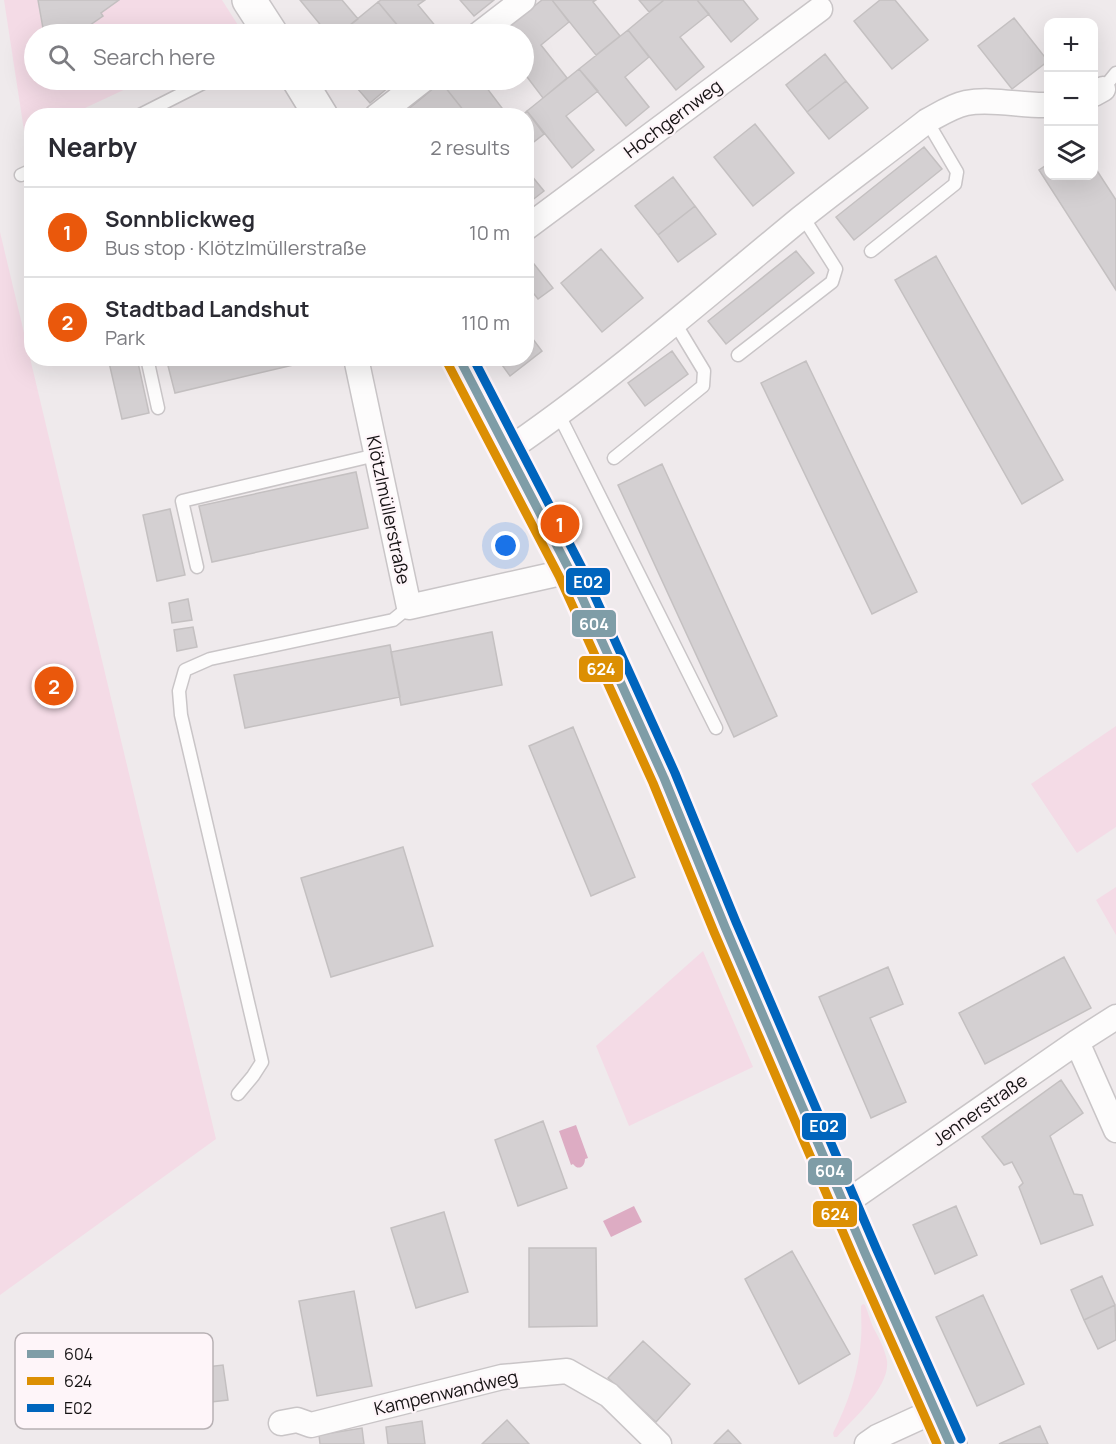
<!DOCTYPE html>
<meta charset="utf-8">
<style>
:root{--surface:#fff;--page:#f2f2f3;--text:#2b2b33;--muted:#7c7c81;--line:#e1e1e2;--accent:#ea580c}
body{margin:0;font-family:Manrope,sans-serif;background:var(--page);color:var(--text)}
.controls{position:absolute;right:18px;top:18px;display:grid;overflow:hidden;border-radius:12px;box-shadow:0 6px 24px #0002}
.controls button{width:54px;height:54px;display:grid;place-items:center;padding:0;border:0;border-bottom:2px solid var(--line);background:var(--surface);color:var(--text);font:30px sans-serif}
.you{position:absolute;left:506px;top:546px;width:21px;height:21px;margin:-15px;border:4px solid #fff;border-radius:50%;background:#1a73e8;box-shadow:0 0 0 9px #1a73e833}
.badge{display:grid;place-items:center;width:39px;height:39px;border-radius:50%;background:var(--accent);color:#fff;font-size:20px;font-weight:700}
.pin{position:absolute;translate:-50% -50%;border:3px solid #fff;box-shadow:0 2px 6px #0006}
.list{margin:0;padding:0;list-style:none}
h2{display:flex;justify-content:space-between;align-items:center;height:78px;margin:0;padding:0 24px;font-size:26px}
h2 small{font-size:20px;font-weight:400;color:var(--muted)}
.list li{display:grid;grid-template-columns:39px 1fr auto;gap:18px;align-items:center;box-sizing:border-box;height:90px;padding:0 24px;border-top:2px solid var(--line)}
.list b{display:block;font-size:22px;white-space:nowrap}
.list p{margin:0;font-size:20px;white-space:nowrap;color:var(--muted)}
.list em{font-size:20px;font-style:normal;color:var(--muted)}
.icon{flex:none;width:33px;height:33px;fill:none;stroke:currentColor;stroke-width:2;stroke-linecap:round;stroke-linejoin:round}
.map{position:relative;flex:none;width:1116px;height:1444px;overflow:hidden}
.search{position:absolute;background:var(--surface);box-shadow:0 6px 24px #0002;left:24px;top:24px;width:510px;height:66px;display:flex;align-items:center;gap:15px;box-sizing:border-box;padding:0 21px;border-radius:33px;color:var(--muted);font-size:22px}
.panel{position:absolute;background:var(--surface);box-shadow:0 6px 24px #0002;left:24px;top:108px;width:510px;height:258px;border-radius:24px}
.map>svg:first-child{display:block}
.green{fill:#f4dbe6}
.water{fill:#ddacc3}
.building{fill:#d4d0d2;stroke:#c4c0c1;stroke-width:1.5}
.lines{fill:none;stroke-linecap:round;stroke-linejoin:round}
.lane-casing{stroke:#c9c5c7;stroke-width:15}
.street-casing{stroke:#c9c5c7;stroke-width:27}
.secondary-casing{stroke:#c9c5c7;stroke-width:36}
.lane{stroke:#fdfcfc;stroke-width:12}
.street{stroke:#fdfcfc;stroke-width:24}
.secondary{stroke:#fdfcfc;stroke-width:33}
.bus-1-casing{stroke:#fef5f9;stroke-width:14}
.bus-2-casing{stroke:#fef5f9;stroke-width:14}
.bus-3-casing{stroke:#fef5f9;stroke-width:14}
.bus-1{stroke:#7f9da7;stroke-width:9}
.bus-2{stroke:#dc8f03;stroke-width:9}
.bus-3{stroke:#0065bd;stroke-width:9}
.labels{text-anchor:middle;stroke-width:4.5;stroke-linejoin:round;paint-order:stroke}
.street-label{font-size:18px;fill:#151213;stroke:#fef5f9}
.key{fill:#fef5f9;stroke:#b8b1b4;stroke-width:1.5}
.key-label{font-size:16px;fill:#151213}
.line-badge{stroke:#fef5f9;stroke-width:2}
.badge-label{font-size:16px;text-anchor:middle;font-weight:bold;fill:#fff}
</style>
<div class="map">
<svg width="1116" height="1444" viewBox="0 0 1116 1444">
<rect width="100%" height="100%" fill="#efeaec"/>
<path class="green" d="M4,0h34l6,34h-10v46h111l-75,35 -38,1 -1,18 -6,3z
M119,0h103l21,33 -4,1h-162l25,-18 -1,-3z
M0,232l216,907 -216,156z
M1116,726v101l-39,26 -46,-69z
M1116,887v48l-20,-35z
M703,951l50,116 -124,59 -33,-80z
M863,1304l2,1c3,7 5,15 8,22 6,11 12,22 14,34 3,26 -33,57 -50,76h-3l-1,-4c15,-29 26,-62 28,-94 1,-11 0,-22 0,-33z"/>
<path class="water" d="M576,1125l12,33 -3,1c0,8 -7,12 -12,5l-2,1 -12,-34z
M634,1206l8,16 -31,15 -8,-16z"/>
<path class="building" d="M38,0h81l-18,13 2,3 -26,18h-33z
M300,0h42l16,19 -19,15h-11z
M381,0h44l-7,5 24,29h-37l-27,-32z
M460,0h34l-20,16z
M542,0h10l17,22 -28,23 26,33 -24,20 -19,-25v-39h-25z
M552,0h44l-3,2 27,34 -24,19z
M639,0h25l-15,12z
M664,0h33l12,14 -29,23 24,30 -28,23 -48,-60z
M697,0h46l15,19 -27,23z
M880,0h15l33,40 -36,29 -38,-48z
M378,2l19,23 -11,9h-47z
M1014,18l34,43 -36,28 -34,-43z
M628,30l21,27 -24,20 24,30 -23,19 -47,-57z
M825,54l21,27 -39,31 -21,-27z
M579,69l19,22 -32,25 28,34 -22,18 -45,-57z
M350,80h44l2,1 -26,22z
M444,80h51l-9,7 22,29h-40l-27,-34z
M846,81l22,27 -39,31 -22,-27z
M441,82l23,29 -6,5h-58z
M527,111l17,23 -18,14v-32h-4z
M755,124l39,49 -41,33 -39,-49z
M924,147l18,22 -88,71 -18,-23z
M1048,164v12h46v-10l22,34v90l-77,-120z
M526,169l18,22 -18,14z
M673,177l22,29 -37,29 -23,-29z
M695,206l21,28 -38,28 -20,-27z
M601,249l42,49 -41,34 -41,-49z
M796,251l18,22 -88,71 -18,-23z
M936,256l127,224 -41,24 -127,-224z
M534,264l19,24 -15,11 -12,-15v-14z
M526,330l16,21 -32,25 -13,-18h29z
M672,351l16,23 -43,32 -17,-23z
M108,358h29l12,55 -27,6z
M166,358h157l-148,35z
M806,361l111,231 -45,22 -111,-231z
M662,464l115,252 -43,21 -116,-252z
M356,472l12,56 -156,34 -13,-56z
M170,509l15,66 -28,6 -14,-66z
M188,599l4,21 -20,3 -3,-20z
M193,627l4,20 -20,4 -3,-21z
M492,632l10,53 -101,20 -10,-53z
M390,645l10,52 -155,31 -11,-53z
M573,727l62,150 -44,19 -62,-150z
M403,847l30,99 -102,31 -30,-99z
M1064,957l27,51 -106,56 -26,-51z
M888,967l15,37 -33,14 36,84 -35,16 -52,-121z
M1061,1080l22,33 -33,23 24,58 8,1 11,30 -52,19 -22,-57 4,-4 -11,-21 -8,3 -22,-28z
M543,1121l24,67 -49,18 -23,-66z
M956,1206l21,49 -42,19 -22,-49z
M444,1212l24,80 -52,16 -25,-80z
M529,1248h67l1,78 -68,1z
M792,1251l58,103 -51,30 -54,-105z
M1102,1276l13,29 -31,15 -13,-30z
M354,1291l18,95 -55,10 -18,-95z
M983,1295l41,89 -47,22 -41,-89z
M1115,1305l1,35 -18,9 -14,-29z
M643,1341l47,43 -34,38 -48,-44z
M223,1365l5,35 -43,5 -4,-35z
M507,1420l22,24h-47z
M422,1421l3,23h-37l-2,-17z
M1040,1426l8,18h-49z
M362,1428l2,16h-44l-1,-9z
M728,1430l13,14h-27z"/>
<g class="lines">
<g class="lane-casing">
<path id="lane" d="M1103,89l13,-16
M138,116l71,-36
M21,175l11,-5
M871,251l84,-67 2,-12 -30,-51
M738,355l94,-73 4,-13 -33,-52
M147,358l11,50
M559,415l157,313
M614,458l89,-72 1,-15 -29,-48
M197,567l-15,-66 194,-46
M238,1094l15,-18 9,-14 -81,-347 -2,-24 6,-21 25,-11 183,-39 16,-13"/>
</g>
<g class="street-casing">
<path id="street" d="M479,34l44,-34
M1094,94l9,-5
M377,116l46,-36
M526,228l294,-219
M356,358l53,249 161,-36
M508,450c103,-71 197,-153 293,-232 41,-33 84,-64 126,-97 13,-7 25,-15 39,-18 26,-5 56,3 82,2
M1077,1042l39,88
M844,1204l233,-162 39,-25
M281,1423l16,-3 14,5 191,-48 65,-6 42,24 50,49
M867,1444l10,-7 59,-27"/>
</g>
<g class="secondary-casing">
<path id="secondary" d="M249,0l22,34
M299,80l22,36
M459,358l49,92 62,121 94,207 61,149 140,326 85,191"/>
</g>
<use href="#lane" class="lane"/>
<use href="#street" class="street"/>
<use href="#secondary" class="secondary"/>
<g class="bus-1-casing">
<path id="bus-1" d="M459,358l111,213 94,207 61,149 140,326 85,191"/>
</g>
<g class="bus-2-casing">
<path id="bus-2" d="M448,364l111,212 94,207 61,149 140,326 83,186"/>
</g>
<g class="bus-3-casing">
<path id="bus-3" d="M473,358l108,208 94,207 61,149 140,326 85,191"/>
</g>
<use href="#bus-1" class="bus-1"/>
<use href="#bus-2" class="bus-2"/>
<use href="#bus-3" class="bus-3"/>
</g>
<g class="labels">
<g class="street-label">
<text transform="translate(673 119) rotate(-37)" y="6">Hochgernweg</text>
<text transform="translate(388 510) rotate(78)" y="6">Klötzlmüllerstraße</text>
<text transform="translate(980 1110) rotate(-35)" y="6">Jennerstraße</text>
<text transform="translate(446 1393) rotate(-13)" y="6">Kampenwandweg</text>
</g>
</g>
<rect x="15" y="1333" width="198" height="96" rx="9" class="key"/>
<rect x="27" y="1350" width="27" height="8" fill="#7f9da7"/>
<rect x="27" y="1377" width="27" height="8" fill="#dc8f03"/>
<rect x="27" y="1404" width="27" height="8" fill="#0065bd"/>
<g class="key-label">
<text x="64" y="1360">604</text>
<text x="64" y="1387">624</text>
<text x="64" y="1414">E02</text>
</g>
<g class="line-badge">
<rect x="565" y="567" width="46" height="29" rx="6" fill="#0065bd"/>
<rect x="571" y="609" width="46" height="29" rx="6" fill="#7f9da7"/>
<rect x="578" y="655" width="46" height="28" rx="6" fill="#dc8f03"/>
<rect x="801" y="1112" width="46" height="29" rx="6" fill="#0065bd"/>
<rect x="807" y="1157" width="46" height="29" rx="6" fill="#7f9da7"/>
<rect x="812" y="1200" width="46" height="28" rx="6" fill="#dc8f03"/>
</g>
<g class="badge-label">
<text x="588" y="588">E02</text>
<text x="594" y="630">604</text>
<text x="601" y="675">624</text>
<text x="824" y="1132">E02</text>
<text x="830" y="1177">604</text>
<text x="835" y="1220">624</text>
</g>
</svg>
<div class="controls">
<button>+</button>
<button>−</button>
<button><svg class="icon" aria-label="layers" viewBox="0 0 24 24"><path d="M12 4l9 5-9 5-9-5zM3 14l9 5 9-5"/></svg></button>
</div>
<div class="you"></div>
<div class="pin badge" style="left:560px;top:524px">1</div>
<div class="pin badge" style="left:54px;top:686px">2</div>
<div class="search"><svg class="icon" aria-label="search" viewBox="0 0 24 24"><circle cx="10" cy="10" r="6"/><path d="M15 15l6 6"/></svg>Search here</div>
<section class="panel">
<h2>Nearby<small>2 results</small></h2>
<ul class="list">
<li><span class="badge">1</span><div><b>Sonnblickweg</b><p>Bus stop · Klötzlmüllerstraße</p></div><em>10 m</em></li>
<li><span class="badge">2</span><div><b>Stadtbad Landshut</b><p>Park</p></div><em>110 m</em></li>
</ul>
</section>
</div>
